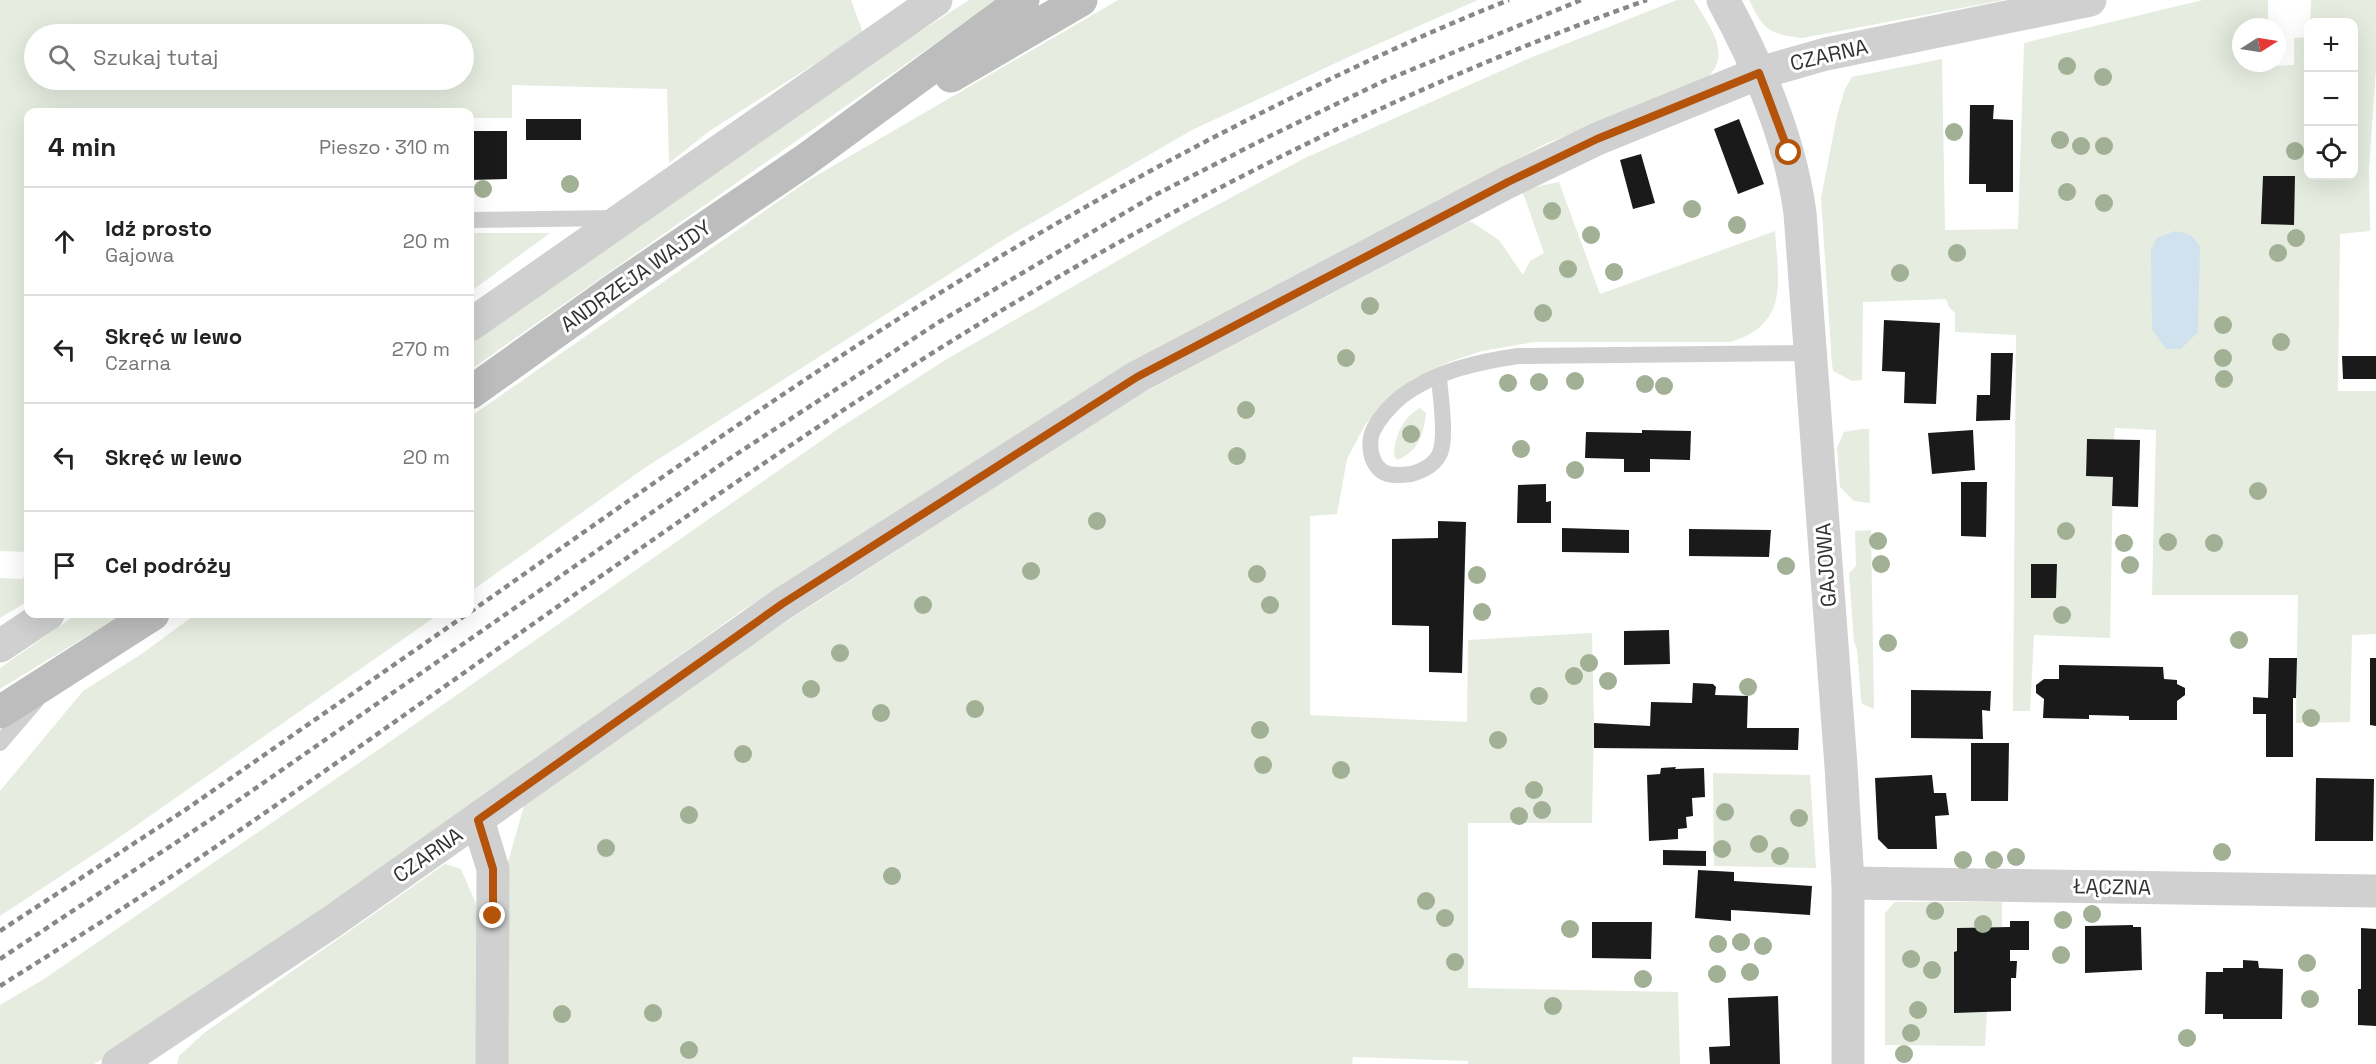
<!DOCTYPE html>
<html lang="pl">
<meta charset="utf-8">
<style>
:root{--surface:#fff;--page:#f6f6f6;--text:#222;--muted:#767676;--line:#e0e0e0}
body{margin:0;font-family:"Space Grotesk",sans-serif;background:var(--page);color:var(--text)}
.controls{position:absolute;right:18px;top:18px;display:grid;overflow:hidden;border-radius:12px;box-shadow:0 6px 24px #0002}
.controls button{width:54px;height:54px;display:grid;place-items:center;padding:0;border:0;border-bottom:2px solid var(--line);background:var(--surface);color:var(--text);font:30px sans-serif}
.compass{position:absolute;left:2232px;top:18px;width:54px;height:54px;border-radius:50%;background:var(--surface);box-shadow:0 6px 24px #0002;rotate:78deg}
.stop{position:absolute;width:18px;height:18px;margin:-14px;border:4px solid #b45309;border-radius:50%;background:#fff}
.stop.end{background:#b45309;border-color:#fff;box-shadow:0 2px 6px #0008}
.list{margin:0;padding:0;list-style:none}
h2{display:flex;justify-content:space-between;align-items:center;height:78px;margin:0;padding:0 24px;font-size:26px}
h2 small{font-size:20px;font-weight:400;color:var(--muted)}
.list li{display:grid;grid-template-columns:39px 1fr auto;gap:18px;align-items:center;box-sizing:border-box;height:108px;padding:0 24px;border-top:2px solid var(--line)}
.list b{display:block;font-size:22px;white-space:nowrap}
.list p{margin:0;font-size:20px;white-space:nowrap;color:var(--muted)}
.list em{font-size:20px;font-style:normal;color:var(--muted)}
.icon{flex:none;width:33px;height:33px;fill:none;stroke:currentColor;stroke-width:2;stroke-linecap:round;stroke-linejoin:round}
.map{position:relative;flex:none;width:2376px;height:1064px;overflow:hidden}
.search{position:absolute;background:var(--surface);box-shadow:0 6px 24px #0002;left:24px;top:24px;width:450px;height:66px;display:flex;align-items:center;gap:15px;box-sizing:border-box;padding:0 21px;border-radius:33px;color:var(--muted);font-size:22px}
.panel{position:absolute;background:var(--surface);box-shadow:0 6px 24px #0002;left:24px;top:108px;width:450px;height:510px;border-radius:12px}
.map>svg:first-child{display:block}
.green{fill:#e6ecdf;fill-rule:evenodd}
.water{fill:#cfe2ee}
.building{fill:#1a1a1a}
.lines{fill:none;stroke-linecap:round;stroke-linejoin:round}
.service{stroke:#d0d0d0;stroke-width:16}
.minor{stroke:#d0d0d0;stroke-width:33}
.tertiary{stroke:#d0d0d0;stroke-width:33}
.secondary{stroke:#bdbdbd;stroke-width:33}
.rail{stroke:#888;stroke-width:4.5;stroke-dasharray:6 4.5;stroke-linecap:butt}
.tree{fill:#a2b095}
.route{stroke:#b45309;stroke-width:8}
.labels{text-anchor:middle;stroke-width:6;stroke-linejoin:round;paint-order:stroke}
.street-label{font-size:21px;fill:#333;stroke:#fff}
</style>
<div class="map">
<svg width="2376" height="1064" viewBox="0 0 2376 1064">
<rect width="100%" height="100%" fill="#fff"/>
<path class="green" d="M0,0h851l12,33 -152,97 -42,33 -2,-74 -155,-4v33h-42v-6h-442v440l-28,-1zM34,34h430v46h-430z
M969,0h28l-527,370v-28c164,-117 329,-234 499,-342z
M1118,0h360l-123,54 -163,76 -183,106 -363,231 -176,125v-175l339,-237z
M1677,0h17c17,30 43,58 5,84l-152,59 -113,61 -559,324 -132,82 -269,193 -347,241 -33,20h-94v-59l44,-26 344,-236 450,-314 109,-70 231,-133 127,-68 225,-100z
M1749,0h255l-202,38c-34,-4 -38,-8 -53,-38z
M2203,0h65v27h-27v36h27l1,3 25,-1v-27l14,-1v139h46v-154h-44l1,-22h65v70l-7,97 1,64 -30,3 -2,157h38v243l-24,1 -2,87 -54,1 2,-128h-146l4,-165 -41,-2 -1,12 -27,-1 -1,37 27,1 -3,161 -76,-3 -4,76h-17l3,-376 -61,-3v-19l-6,-6 -3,-8 -83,3 -1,78 -10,1 -19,-10 -1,-7 -11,-166 16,-82 8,-27 7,-12 90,-18 3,171 73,-1 6,-186z
M1559,182l41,112 175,-63c3,50 15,92 -44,111h-197l-52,9 -33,11 -37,17 -27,23 -20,23 -18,34 -10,55 -27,2v199l157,7 1,-82 124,-7 2,90 -2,100h-124v165l210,4 2,72h-212v-3l-115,-4 -1,7h-849l2,-191 20,-71 213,-149 399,-257 333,-175 29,19 24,35 7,-14 14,-8 -22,-63z
M470,233h80l-80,59z
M1420,408l6,5c-2,21 -8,39 -29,47l-3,-4c1,-20 8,-38 26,-48z
M1861,429h8l1,74 -16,-2 -14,-14 -3,-39 7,-16z
M1871,530l3,179 -12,-5 -1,-5 -4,-50 -3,-7 -5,-69 7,-7 -1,-35z
M28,571v30l-28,17v-40l22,1z
M77,614h46l-123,75v-21z
M196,614h243l-325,227 -114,75v-125l83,-100 57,-36z
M1713,773l97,2 6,93 -102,-2z
M445,864l16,5 16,37 1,158h-301l2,-8 25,-23z
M1895,902h107v25l-45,1v23l-3,1 33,60 -2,34 -100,-1v-132z"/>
<path class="water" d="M2175,231c13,2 19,4 25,16l-2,85 -17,17h-15l-14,-20 -1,-79 6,-12z"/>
<path class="building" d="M1970,105h24l-1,14 20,1v72h-27v-8h-17z
M526,119h55v21h-55z
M1739,119l25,65 -26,10 -24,-65z
M470,131h37v48l-37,1z
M1641,154l14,49 -22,6 -13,-49z
M2263,176h32l-1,49 -33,-1z
M1884,320l56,3 -4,81 -32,-1 1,-31 -23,-1z
M1991,353h22l-3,67 -34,1 1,-26h13z
M2342,356h34v23h-33z
M1642,430l49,1 -1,29 -40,-1v13h-26v-13l-39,-1 1,-26 56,1z
M1973,430l2,40 -43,4 -4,-41z
M2087,439l53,1 -2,67 -26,-1 1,-29 -27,-1z
M1961,482h26l-1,55 -25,-1z
M1546,484v18l5,-1v22h-34l1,-38z
M1438,521l28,1 -4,151 -33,-1v-46l-37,-1v-86l46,-1z
M1562,528l67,2v23l-67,-1z
M1689,529l82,1 -2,27 -80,-1z
M2031,564h26l-1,34h-25z
M1669,630l1,34 -46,1v-34z
M2269,658h28l-1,40h-3v59h-27v-43h-13v-17l15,1z
M2370,658h6v68l-6,-1z
M2059,665l104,2 1,12 13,1v4l8,4v7l-8,6v19h-48v-4l-40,-1v4l-46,-1 1,-19 -8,-6v-8l8,-6h15z
M1693,683l20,1 3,3 -1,8 33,1 -1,32h52l-1,22 -204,-2v-25l56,3 1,-24 41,1z
M1911,690l80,1 -1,20 -8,-1 1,29 -72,-1z
M1971,743h38l-1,58h-37z
M1676,767l-1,2 29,-1 1,29 -13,1 1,18 -7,1 1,11 -9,1v10l-29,2 -2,-66 13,-1 1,-6z
M1932,775l2,18h12l3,22 -14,1 2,33h-49l-10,-10 -3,-61z
M2316,778l58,1 -1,62h-58z
M1663,850l43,1v15l-43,-1z
M1698,870l36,2v9l78,5 -2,29 -79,-5v11l-36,-3z
M2010,921h19v29h-19v11h7l-1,17h-5v33l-57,2v-61l3,-1v-23l53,-1z
M1592,922h60l-1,37 -59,-1z
M2133,925v2h8l1,43 -57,3v-47z
M2361,928l15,1v97l-18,-1v-36h3z
M2243,960l15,1 1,7 24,1 -1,50h-59v-5h-18l1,-42h17v-4h20z
M1778,996l2,68h-70l-1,-17 21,-1 -2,-48z"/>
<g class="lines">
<path class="service" d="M470,220l146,-2
M1439,376c1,20 8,59 1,77 -5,12 -18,18 -29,21 -7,1 -16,2 -23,0 -18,-5 -22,-33 -13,-47 5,-10 18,-24 27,-31 33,-25 76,-34 116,-40l294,-3
M0,743l36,-42"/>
<path class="minor" d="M470,325l466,-325
M0,646l48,-32
M478,820l15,49 -1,195
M1848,883l528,8
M118,1064l212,-141 452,-319 355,-227 371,-195 89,-43 162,-66 67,-19 264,-54"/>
<path class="tertiary" d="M1723,0c36,66 67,138 77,213l41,553 7,117v181"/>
<path class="secondary" d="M951,76l130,-76
M470,393l147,-105 187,-127 219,-161
M0,712l153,-98"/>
<path class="rail" d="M470,612c149,-104 297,-211 452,-308 129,-80 261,-154 398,-220 62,-30 125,-59 189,-84
M0,931l188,-123 279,-194
M0,959l210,-139 513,-357 216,-141 216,-127 119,-61 110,-53 197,-81
M0,986c76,-48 153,-96 227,-147 205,-141 405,-289 612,-426 252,-166 523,-312 808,-413"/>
</g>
<g class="tree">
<circle cx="2067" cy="66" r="9"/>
<circle cx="2103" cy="77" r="9"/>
<circle cx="1954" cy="132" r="9"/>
<circle cx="2060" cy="140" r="9"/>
<circle cx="2081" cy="146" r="9"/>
<circle cx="2104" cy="146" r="9"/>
<circle cx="2295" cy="151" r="9"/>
<circle cx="570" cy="184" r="9"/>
<circle cx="483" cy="189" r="9"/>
<circle cx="2067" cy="192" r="9"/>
<circle cx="2104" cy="203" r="9"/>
<circle cx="1692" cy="209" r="9"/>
<circle cx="1552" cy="211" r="9"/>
<circle cx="1737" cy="225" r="9"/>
<circle cx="1591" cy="235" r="9"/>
<circle cx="2296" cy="238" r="9"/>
<circle cx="1957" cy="253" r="9"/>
<circle cx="2278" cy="253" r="9"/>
<circle cx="1568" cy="269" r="9"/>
<circle cx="1614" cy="272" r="9"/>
<circle cx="1900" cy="273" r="9"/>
<circle cx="1370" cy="306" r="9"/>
<circle cx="1543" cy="313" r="9"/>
<circle cx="2223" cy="325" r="9"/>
<circle cx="2281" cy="342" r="9"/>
<circle cx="1346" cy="358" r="9"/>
<circle cx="2223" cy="358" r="9"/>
<circle cx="2224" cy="379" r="9"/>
<circle cx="1575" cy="381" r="9"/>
<circle cx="1539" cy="382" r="9"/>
<circle cx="1508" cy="383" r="9"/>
<circle cx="1645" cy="384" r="9"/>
<circle cx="1664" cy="386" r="9"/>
<circle cx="1246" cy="410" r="9"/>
<circle cx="1411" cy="434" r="9"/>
<circle cx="1521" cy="449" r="9"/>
<circle cx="1237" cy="456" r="9"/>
<circle cx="1575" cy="470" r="9"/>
<circle cx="2258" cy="491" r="9"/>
<circle cx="1097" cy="521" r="9"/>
<circle cx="2066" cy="531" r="9"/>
<circle cx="1878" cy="541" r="9"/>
<circle cx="2168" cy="542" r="9"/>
<circle cx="2124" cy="543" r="9"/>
<circle cx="2214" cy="543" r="9"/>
<circle cx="1881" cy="564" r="9"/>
<circle cx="2130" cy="565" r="9"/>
<circle cx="1786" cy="566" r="9"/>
<circle cx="1031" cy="571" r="9"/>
<circle cx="1257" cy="574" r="9"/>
<circle cx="1477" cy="575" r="9"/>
<circle cx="923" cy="605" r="9"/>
<circle cx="1270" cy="605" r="9"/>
<circle cx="1482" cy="612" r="9"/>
<circle cx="2062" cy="615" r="9"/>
<circle cx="2239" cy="640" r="9"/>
<circle cx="1888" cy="643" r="9"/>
<circle cx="840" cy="653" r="9"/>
<circle cx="1589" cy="663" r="9"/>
<circle cx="1574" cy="676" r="9"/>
<circle cx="1608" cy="681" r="9"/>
<circle cx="1748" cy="687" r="9"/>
<circle cx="811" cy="689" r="9"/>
<circle cx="1539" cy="696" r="9"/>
<circle cx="975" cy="709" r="9"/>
<circle cx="881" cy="713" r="9"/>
<circle cx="2311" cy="718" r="9"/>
<circle cx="1260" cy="730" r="9"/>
<circle cx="1498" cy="740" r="9"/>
<circle cx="743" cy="754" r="9"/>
<circle cx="1263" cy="765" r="9"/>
<circle cx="1341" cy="770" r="9"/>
<circle cx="1534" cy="790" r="9"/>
<circle cx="1542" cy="810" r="9"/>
<circle cx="1725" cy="812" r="9"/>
<circle cx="689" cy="815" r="9"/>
<circle cx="1519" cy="816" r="9"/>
<circle cx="1799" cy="818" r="9"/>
<circle cx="1759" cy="844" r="9"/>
<circle cx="606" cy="848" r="9"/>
<circle cx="1722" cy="849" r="9"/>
<circle cx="2222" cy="852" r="9"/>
<circle cx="1780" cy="856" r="9"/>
<circle cx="2016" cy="857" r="9"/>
<circle cx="1963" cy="860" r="9"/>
<circle cx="1994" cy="860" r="9"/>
<circle cx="892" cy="876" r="9"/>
<circle cx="1426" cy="901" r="9"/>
<circle cx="1935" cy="911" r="9"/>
<circle cx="2092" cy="914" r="9"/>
<circle cx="1445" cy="918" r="9"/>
<circle cx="2063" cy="920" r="9"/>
<circle cx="1983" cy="924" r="9"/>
<circle cx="1570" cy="929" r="9"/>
<circle cx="1741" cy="942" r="9"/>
<circle cx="1718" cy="944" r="9"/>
<circle cx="1763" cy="946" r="9"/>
<circle cx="2061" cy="955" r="9"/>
<circle cx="1911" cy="959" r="9"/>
<circle cx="1455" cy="962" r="9"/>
<circle cx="2307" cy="963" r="9"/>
<circle cx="1932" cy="970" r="9"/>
<circle cx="1750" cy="972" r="9"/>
<circle cx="1717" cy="974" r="9"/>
<circle cx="1643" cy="979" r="9"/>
<circle cx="2310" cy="999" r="9"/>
<circle cx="1553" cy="1006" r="9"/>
<circle cx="1918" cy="1010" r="9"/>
<circle cx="653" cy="1013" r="9"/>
<circle cx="562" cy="1014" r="9"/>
<circle cx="1911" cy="1033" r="9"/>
<circle cx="2187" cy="1038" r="9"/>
<circle cx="689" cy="1050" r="9"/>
<circle cx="1904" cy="1054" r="9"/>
</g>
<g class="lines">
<path class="route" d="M493,916v-47l-15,-49 304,-216 355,-227 371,-195 89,-43 162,-66 30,80"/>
</g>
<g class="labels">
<g class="street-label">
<text transform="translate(1829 55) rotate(-13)" y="7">CZARNA</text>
<text transform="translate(636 276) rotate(-35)" y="7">ANDRZEJA WAJDY</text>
<text transform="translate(1826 565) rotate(-94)" y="7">GAJOWA</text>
<text transform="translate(428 855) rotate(-35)" y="7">CZARNA</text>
<text transform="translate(2112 887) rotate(1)" y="7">ŁĄCZNA</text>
</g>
</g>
</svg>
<div class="controls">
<button>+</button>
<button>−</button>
<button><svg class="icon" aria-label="locate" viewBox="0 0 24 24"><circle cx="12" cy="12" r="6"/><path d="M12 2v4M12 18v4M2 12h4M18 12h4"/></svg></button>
</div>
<svg class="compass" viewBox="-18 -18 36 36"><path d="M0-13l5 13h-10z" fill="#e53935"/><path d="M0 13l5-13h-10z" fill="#767676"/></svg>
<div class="stop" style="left:1789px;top:153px"></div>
<div class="stop end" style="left:493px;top:916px"></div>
<div class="search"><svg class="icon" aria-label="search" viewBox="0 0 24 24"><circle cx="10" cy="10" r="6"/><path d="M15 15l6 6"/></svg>Szukaj tutaj</div>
<section class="panel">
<h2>4 min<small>Pieszo · 310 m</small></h2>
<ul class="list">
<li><svg class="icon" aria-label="ahead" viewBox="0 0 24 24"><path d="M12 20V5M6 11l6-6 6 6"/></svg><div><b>Idź prosto</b><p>Gajowa</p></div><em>20 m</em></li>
<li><svg class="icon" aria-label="left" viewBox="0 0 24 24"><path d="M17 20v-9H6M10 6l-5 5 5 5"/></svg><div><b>Skręć w lewo</b><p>Czarna</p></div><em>270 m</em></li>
<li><svg class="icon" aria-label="left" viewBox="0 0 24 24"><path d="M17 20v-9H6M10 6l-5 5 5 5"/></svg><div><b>Skręć w lewo</b></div><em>20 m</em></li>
<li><svg class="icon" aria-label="arrive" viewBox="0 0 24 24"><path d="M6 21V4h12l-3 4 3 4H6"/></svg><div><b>Cel podróży</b></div></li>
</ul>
</section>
</div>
